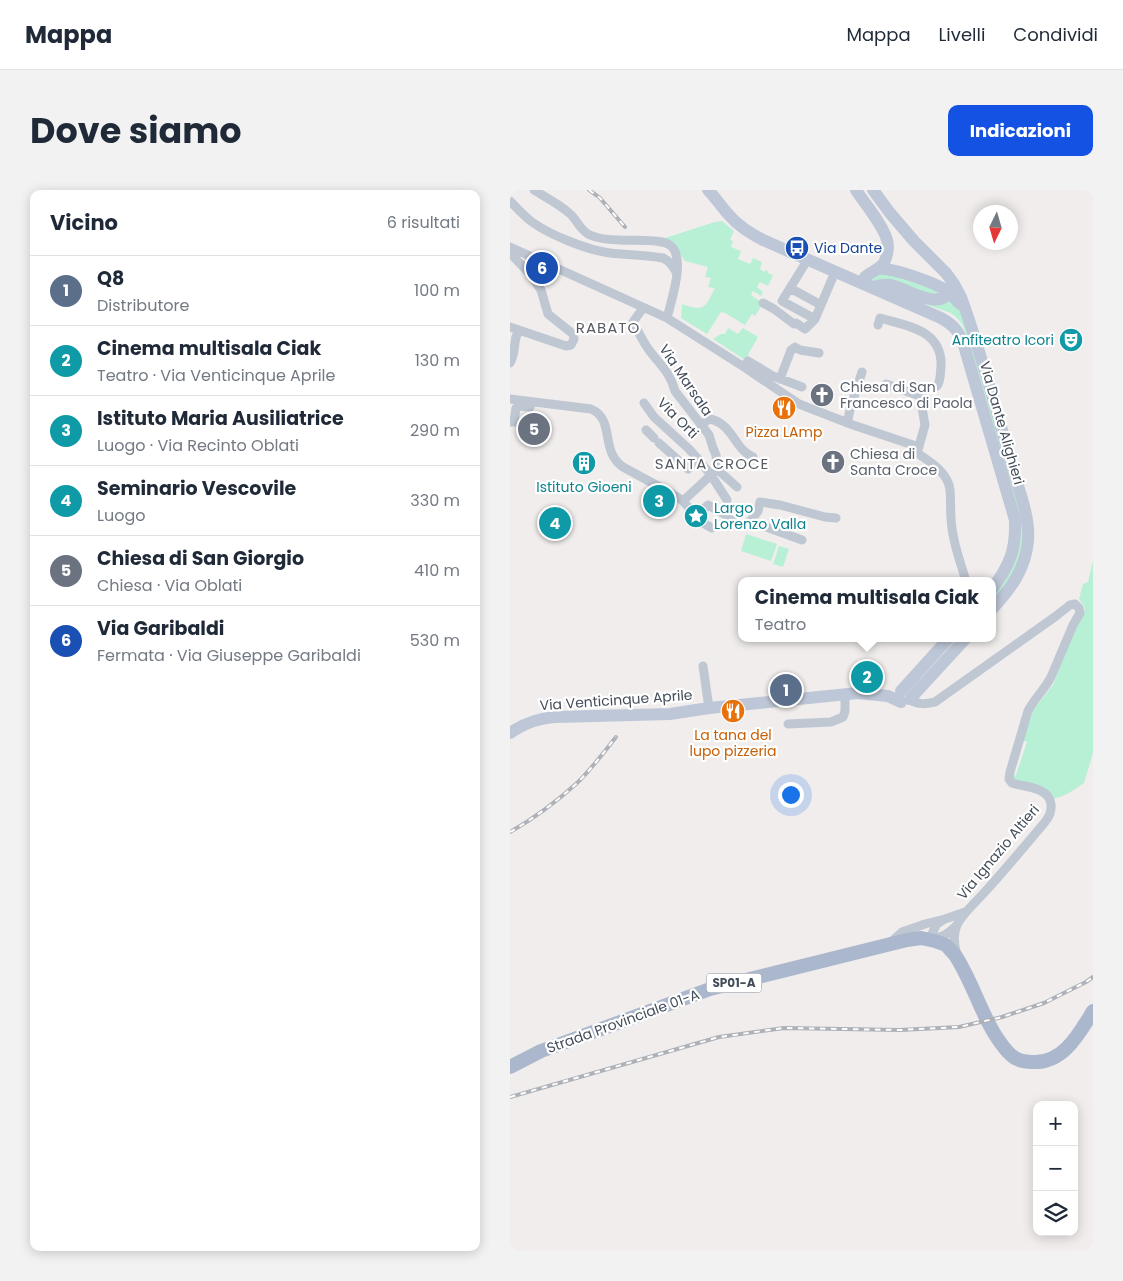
<!DOCTYPE html>
<html lang="it">
<meta charset="utf-8">
<style>
:root{--surface:#fff;--page:#f2f2f3;--text:#1f2937;--muted:#747a83;--line:#e0e1e3;--accent:#1352e3}
body{margin:0;font-family:Poppins,sans-serif;background:var(--page);color:var(--text)}
.controls{position:absolute;right:15px;bottom:15px;display:grid;overflow:hidden;border-radius:10px;box-shadow:0 2px 12px #0003}
.controls button{width:45px;height:45px;display:grid;place-items:center;padding:0;border:0;border-bottom:1px solid var(--line);background:var(--surface);color:var(--text);font:25px sans-serif}
.compass{position:absolute;left:463px;top:15px;width:45px;height:45px;border-radius:50%;background:var(--surface);box-shadow:0 2px 12px #0003;rotate:185deg}
.you{position:absolute;left:280px;top:604px;width:18px;height:18px;margin:-12px;border:4px solid #fff;border-radius:50%;background:#1a73e8;box-shadow:0 0 0 8px #1a73e833}
.badge{display:grid;place-items:center;width:32px;height:32px;border-radius:50%;background:var(--accent);color:#fff;font-size:16px;font-weight:700}
.pin{position:absolute;translate:-50% -50%;border:2px solid #fff;box-shadow:0 1px 5px #0006}
.popup{position:absolute;left:228px;top:387px;width:258px;height:65px;box-sizing:border-box;display:grid;place-content:center;border-radius:10px;background:var(--surface);filter:drop-shadow(0 1px 4px #0005);font-size:16px;white-space:nowrap;color:var(--muted)}
.popup b{font-size:19px;color:var(--text)}
.popup::after{content:'';position:absolute;left:50%;top:100%;margin-left:-10px;border:10px solid transparent;border-top-color:var(--surface)}
.list{margin:0;padding:0;list-style:none}
h2{display:flex;justify-content:space-between;align-items:center;height:65px;margin:0;padding:0 20px;font-size:21px}
h2 small{font-size:16px;font-weight:400;color:var(--muted)}
.list li{display:grid;grid-template-columns:32px 1fr auto;gap:15px;align-items:center;box-sizing:border-box;height:70px;padding:0 20px;border-top:1px solid var(--line)}
.list b{display:block;font-size:19px;white-space:nowrap}
.list p{margin:0;font-size:16px;white-space:nowrap;color:var(--muted)}
.list em{font-size:16px;font-style:normal;color:var(--muted)}
.icon{flex:none;width:28px;height:28px;fill:none;stroke:currentColor;stroke-width:2;stroke-linecap:round;stroke-linejoin:round}
.map{position:relative;flex:none;width:583px;height:1061px;overflow:hidden;border-radius:10px}
header{display:flex;align-items:center;gap:30px;box-sizing:border-box;height:70px;padding:0 25px;background:var(--surface);border-bottom:1px solid var(--line)}
header strong{font-size:24px}
nav{display:flex;gap:28px;margin-inline-start:auto;font-size:18px}
.intro{display:flex;align-items:center;justify-content:space-between;box-sizing:border-box;height:120px;padding:0 30px}
h1{margin:0;font-size:35px}
.button{padding:12px 22px;border-radius:10px;background:var(--accent);color:#fff;font-size:18px;font-weight:700}
main{display:flex;gap:30px;padding:0 30px}
aside{flex:1;background:var(--surface);border-radius:10px;box-shadow:0 2px 12px #0003}
.map>svg:first-child{display:block}
.green{fill:#b8f0d5}
.lines{fill:none;stroke-linecap:round;stroke-linejoin:round}
.street{stroke:#bfc7d3;stroke-width:9}
.secondary{stroke:#bec7d7;stroke-width:12}
.primary{stroke:#abb7cd;stroke-width:14}
.rail-casing{stroke:#aeb1b7;stroke-width:4}
.rail{stroke:#fff;stroke-width:2;stroke-dasharray:5.5;stroke-linecap:butt}
.labels{text-anchor:middle;stroke-width:4.5;stroke-linejoin:round;paint-order:stroke}
.shield{fill:#fff;stroke:#7c828c;stroke-width:1}
.shield-label{font-size:12px;font-weight:bold;fill:#444d5a}
.transit-label{font-size:14px;fill:#164399;stroke:#fff;text-anchor:start}
.culture-label{font-size:14px;fill:#0d838f;stroke:#fff;text-anchor:end}
.street-label{font-size:14px;fill:#444d5a;stroke:#fff}
.worship-label{font-size:14px;fill:#5b616d;stroke:#fff;text-anchor:start}
.food-label{font-size:14px;fill:#c56008;stroke:#fff}
.neighbourhood-label{font-size:15px;letter-spacing:1px;fill:#595c62;stroke:#fff}
</style>
<header>
<strong>Mappa</strong>
<nav><a>Mappa</a><a>Livelli</a><a>Condividi</a></nav>
</header>
<div class="intro"><h1>Dove siamo</h1><a class="button">Indicazioni</a></div>
<main>
<aside>
<h2>Vicino<small>6 risultati</small></h2>
<ul class="list">
<li><span class="badge" style="background:#5c6f8a">1</span><div><b>Q8</b><p>Distributore</p></div><em>100 m</em></li>
<li><span class="badge" style="background:#0f9aa8">2</span><div><b>Cinema multisala Ciak</b><p>Teatro · Via Venticinque Aprile</p></div><em>130 m</em></li>
<li><span class="badge" style="background:#0f9aa8">3</span><div><b>Istituto Maria Ausiliatrice</b><p>Luogo · Via Recinto Oblati</p></div><em>290 m</em></li>
<li><span class="badge" style="background:#0f9aa8">4</span><div><b>Seminario Vescovile</b><p>Luogo</p></div><em>330 m</em></li>
<li><span class="badge" style="background:#6b7280">5</span><div><b>Chiesa di San Giorgio</b><p>Chiesa · Via Oblati</p></div><em>410 m</em></li>
<li><span class="badge" style="background:#1a4fb4">6</span><div><b>Via Garibaldi</b><p>Fermata · Via Giuseppe Garibaldi</p></div><em>530 m</em></li>
</ul>
</aside>
<div class="map">
<svg width="583" height="1061" viewBox="0 0 583 1061">
<rect width="100%" height="100%" fill="#f0edec"/>
<path class="green" d="M212,31l12,10 -4,9 3,1 -2,6 10,4 -3,8 12,5 3,-6 9,4 -2,7 5,3v-2l3,1v2l5,2 -5,11 -8,-4 -3,5 6,5 -2,4 -8,-5 -2,4 10,7 1,3 -7,11 -3,-2 -7,11 -20,-12 -4,-1 -14,22 -26,-16 1,-14c23,9 23,3 33,-16l-7,-1 3,-9 -6,-1 3,-10 -23,-6 -11,-16 -12,-6 53,-17z
M369,84h9l47,16 6,5 -68,-13 -3,-4z
M382,103l56,5 13,13 4,11 58,200 1,16 -8,31 -24,33v-6l11,-12 14,-28 -49,-214c-4,-14 -5,-20 -17,-29z
M218,138l10,6 5,-6 15,9 -13,23 -32,-21 8,-5h4z
M236,344l31,10 -6,17 -30,-10z
M269,356l10,3 -6,18 -10,-3z
M583,371v192l-9,30 -15,10 -9,4 -9,2 -32,-15 -8,-7 1,-1 4,-1 11,-33 -5,-2 12,-31 19,-24 19,-49 11,-21 2,-5 -1,-4 -5,-7 4,-15 5,-2z"/>
<g class="lines">
<path class="street" d="M24,0c11,7 25,14 35,23 8,6 11,18 21,22 9,4 20,5 30,5 14,1 33,-1 46,3 23,8 5,58 1,75
M0,11c7,7 14,15 22,21 18,13 55,28 78,31 17,2 35,2 53,5 7,3 11,9 14,16
M0,57l157,71 77,49 55,37 54,21 66,22
M0,60l2,5 19,20 10,15 7,24 25,20 1,5 -3,6 -5,1 -56,-19
M298,69l-26,42 33,18
M280,98l31,17
M253,113l11,6 20,15 2,-1 9,6 10,-10 20,-47
M133,118l-10,14c5,9 10,20 16,28 11,15 21,22 26,41l34,44 4,13 3,7 1,11 1,4
M368,135l2,-7c28,8 63,12 61,49 -1,7 0,14 -4,19l-13,3 -4,7
M0,173c4,-7 4,-13 5,-20 0,-5 2,-9 4,-12
M234,177l4,-6 25,15 29,11
M270,189l11,-29 4,-3 5,3 19,3
M376,194l34,12
M410,206l5,29 -8,28c13,9 31,19 33,37 1,12 0,26 2,38 2,18 9,36 14,53
M0,209l81,10c25,11 8,41 32,58l48,26 12,8 18,21 11,6
M134,213l10,14 35,32 9,10 13,16 16,25
M342,213l10,-31
M0,232h4l2,-14 4,-2 10,1
M337,233l3,-13
M190,235l10,-6c23,5 24,30 43,38
M136,240l8,8
M149,253l29,26 10,-10
M173,311l28,-26 7,-5 19,17
M186,326l12,-11 18,10 3,4 7,4 11,3 11,-15 2,-9 20,3 45,12 11,1
M240,331l52,19
M193,476l6,42
M400,510c9,5 15,4 25,2l121,-86 14,-11 5,-1 4,4 1,5 -7,12 -22,52c-6,12 -17,22 -23,34l-18,61 -1,7 3,4c9,3 19,3 27,7 15,6 15,21 6,32 -21,25 -41,49 -63,73 -9,10 -19,18 -25,30 -4,9 -3,20 0,30
M278,534l43,-2 12,-5 2,-6v-17
M433,730l-6,4 -8,15c14,-2 18,-4 28,-14
M381,752l11,-10 23,-8 20,-5 20,-7"/>
<path class="secondary" d="M198,0c7,7 13,16 20,24 10,12 22,19 35,26l178,78c12,7 16,11 22,24l52,178c1,30 -5,45 -23,69
M346,0c9,14 27,35 31,50 2,7 0,17 -3,23 -5,7 -14,9 -19,14l1,7 3,2
M363,0l17,23 24,28 32,32 8,11 7,13c20,55 35,112 51,169 6,22 18,50 16,74 -2,28 -17,49 -36,69
M367,79c15,-2 59,14 72,23 4,4 7,8 11,12
M361,97c7,-1 13,-3 20,-2 17,4 53,30 60,1
M391,501l48,-53
M400,509l56,-61
M0,543c15,-10 28,-15 46,-16l114,-3 39,-6 149,-15 30,3 13,6"/>
<path class="primary" d="M0,877l31,-16 14,-5 155,-57 197,-49 14,-2 14,3 11,4 9,10c16,24 24,53 39,78 5,8 10,16 17,22 5,5 13,7 21,7 31,2 47,-28 61,-51"/>
<g class="rail-casing">
<path id="rail" d="M79,0l11,8 25,29
M0,642c23,-13 46,-30 66,-48 14,-13 28,-32 40,-47
M0,907l209,-60 65,-9 116,2 59,-3 43,-10 42,-14 42,-21 7,-5"/>
</g>
<use href="#rail" class="rail"/>
</g>
<defs>
<g id="bus-disc" transform="scale(1.25)"><circle r="9.5" fill="#1a4fb4" stroke="#fff"/><path d="M-5-6H5V4H4V6H2V4H-2V6H-4V4H-5ZM-3.5-4V0h7V-4ZM-3.5 1.2v1.5H-2V1.2ZM2 1.2v1.5H3.5V1.2Z" fill="#fff"/></g>
<g id="theatre-disc" transform="scale(1.25)"><circle r="9.5" fill="#0f9aa8" stroke="#fff"/><path d="M-5-5.5Q0-4 5-5.5V0Q5 5 0 6Q-5 5-5 0ZM-3.3-2.5H-1v1.5H-3.3ZM1-2.5H3.3v1.5H1ZM-2.8 1Q0 5.5 2.8 1Z" fill="#fff"/></g>
<g id="church-disc" transform="scale(1.25)"><circle r="9.5" fill="#6b7280" stroke="#fff"/><path d="M-1.2-6h2.4v3.5h3.3v2.4h-3.3V6h-2.4V-.1h-3.3v-2.4h3.3Z" fill="#fff"/></g>
<g id="restaurant-disc" transform="scale(1.25)"><circle r="9.5" fill="#e8710a" stroke="#fff"/><path d="M-5-6h1v4h1v-4h1v4h1v-4h1v5L-1.5 .5V6h-2V.5L-5-1ZM5-6V6H3V1.5H1.5Q1.5-4 5-6Z" fill="#fff"/></g>
<g id="building-disc" transform="scale(1.25)"><circle r="9.5" fill="#0f9aa8" stroke="#fff"/><path d="M-4-6H4V6H1V3H-1V6H-4ZM-2.5-4.3h1.7v1.8h-1.7ZM.8-4.3h1.7v1.8H.8ZM-2.5-1h1.7V.8h-1.7ZM.8-1h1.7V.8H.8Z" fill="#fff"/></g>
<g id="sight-disc" transform="scale(1.25)"><circle r="9.5" fill="#0f9aa8" stroke="#fff"/><path d="M0-6L1.8-2.2L6-1.7L2.9 1.2L3.7 5.4L0 3.3L-3.7 5.4L-2.9 1.2L-6-1.7L-1.8-2.2Z" fill="#fff"/></g>
</defs>
<g fill-rule="evenodd">
<use href="#bus-disc" x="287" y="58"/>
<use href="#theatre-disc" x="561" y="150"/>
<use href="#church-disc" x="312" y="205"/>
<use href="#restaurant-disc" x="274" y="218"/>
<use href="#church-disc" x="323" y="272"/>
<use href="#building-disc" x="74" y="273"/>
<use href="#sight-disc" x="186" y="326"/>
<use href="#restaurant-disc" x="223" y="521"/>
</g>
<g class="labels">
<rect class="shield" x="196.5" y="783.5" width="55" height="19" rx="4"/>
<g class="shield-label">
<text x="224" y="797">SP01-A</text>
</g>
<g class="transit-label">
<text x="304" y="63">Via Dante</text>
</g>
<g class="culture-label">
<text x="544" y="155">Anfiteatro Icori</text>
<text x="74" y="302" text-anchor="middle">Istituto Gioeni</text>
<text x="204" y="323" text-anchor="start">Largo<tspan x="204" dy="16">Lorenzo Valla</tspan></text>
</g>
<g class="street-label">
<text transform="translate(176 190) rotate(56)" y="5">Via Marsala</text>
<text transform="translate(168 228) rotate(45)" y="5">Via Orti</text>
<text transform="translate(492 233) rotate(74)" y="5">Via Dante Alighieri</text>
<text transform="translate(106 510) rotate(-4)" y="5">Via Venticinque Aprile</text>
<text transform="translate(488 662) rotate(-50)" y="5">Via Ignazio Altieri</text>
<text transform="translate(113 831) rotate(-20)" y="5">Strada Provinciale 01-A</text>
</g>
<g class="worship-label">
<text x="330" y="202">Chiesa di San<tspan x="330" dy="16">Francesco di Paola</tspan></text>
<text x="340" y="269">Chiesa di<tspan x="340" dy="16">Santa Croce</tspan></text>
</g>
<g class="food-label">
<text x="274" y="247">Pizza LAmp</text>
<text x="223" y="550">La tana del<tspan x="223" dy="16">lupo pizzeria</tspan></text>
</g>
<g class="neighbourhood-label">
<text x="98" y="143">RABATO</text>
<text x="202" y="279">SANTA CROCE</text>
</g>
</g>
</svg>
<div class="controls">
<button>+</button>
<button>−</button>
<button><svg class="icon" aria-label="layers" viewBox="0 0 24 24"><path d="M12 4l9 5-9 5-9-5zM3 14l9 5 9-5"/></svg></button>
</div>
<svg class="compass" viewBox="-18 -18 36 36"><path d="M0-13l5 13h-10z" fill="#e53935"/><path d="M0 13l5-13h-10z" fill="#747a83"/></svg>
<div class="you"></div>
<div class="pin badge" style="left:276px;top:500px;background:#5c6f8a">1</div>
<div class="pin badge" style="left:357px;top:487px;background:#0f9aa8">2</div>
<div class="popup"><b>Cinema multisala Ciak</b>Teatro</div>
<div class="pin badge" style="left:149px;top:311px;background:#0f9aa8">3</div>
<div class="pin badge" style="left:45px;top:333px;background:#0f9aa8">4</div>
<div class="pin badge" style="left:24px;top:239px;background:#6b7280">5</div>
<div class="pin badge" style="left:32px;top:78px;background:#1a4fb4">6</div>
</div>
</main>
